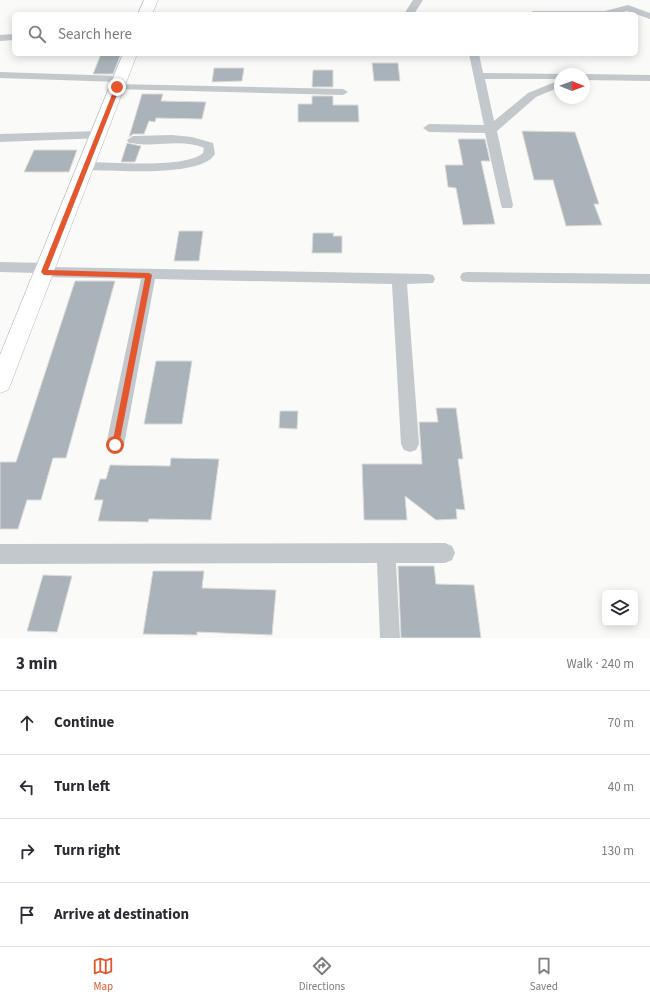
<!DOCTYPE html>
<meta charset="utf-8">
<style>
:root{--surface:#fff;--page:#f7f7f7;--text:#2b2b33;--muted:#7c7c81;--line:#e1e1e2;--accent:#e4572e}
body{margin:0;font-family:"Source Sans 3",sans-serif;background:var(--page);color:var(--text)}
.controls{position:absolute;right:12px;bottom:12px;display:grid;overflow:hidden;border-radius:6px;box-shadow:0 2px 10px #0003}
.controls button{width:36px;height:36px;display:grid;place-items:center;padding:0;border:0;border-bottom:1px solid var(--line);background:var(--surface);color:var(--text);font:20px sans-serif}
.compass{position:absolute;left:554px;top:68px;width:36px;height:36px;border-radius:50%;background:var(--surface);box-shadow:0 2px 10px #0003;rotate:91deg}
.stop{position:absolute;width:12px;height:12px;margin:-9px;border:3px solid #e4572e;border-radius:50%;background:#fff}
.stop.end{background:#e4572e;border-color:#fff;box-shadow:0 1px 4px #0008}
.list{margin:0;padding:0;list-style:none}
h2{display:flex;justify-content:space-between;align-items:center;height:52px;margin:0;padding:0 16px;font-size:17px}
h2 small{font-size:13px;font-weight:400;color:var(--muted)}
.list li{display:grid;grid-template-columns:26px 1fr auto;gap:12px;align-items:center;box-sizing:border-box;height:64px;padding:0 16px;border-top:1px solid var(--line)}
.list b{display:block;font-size:15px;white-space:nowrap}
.list em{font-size:13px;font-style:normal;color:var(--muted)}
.icon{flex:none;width:22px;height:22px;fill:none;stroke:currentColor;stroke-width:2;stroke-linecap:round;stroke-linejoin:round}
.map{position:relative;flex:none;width:650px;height:638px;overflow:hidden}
.search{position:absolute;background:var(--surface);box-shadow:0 2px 10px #0003;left:12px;right:12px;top:12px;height:44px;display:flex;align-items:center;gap:10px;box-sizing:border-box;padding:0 14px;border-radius:6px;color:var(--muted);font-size:15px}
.sheet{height:308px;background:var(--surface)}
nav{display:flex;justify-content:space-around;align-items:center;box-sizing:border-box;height:56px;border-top:1px solid var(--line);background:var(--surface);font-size:11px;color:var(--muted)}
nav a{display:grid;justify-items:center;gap:2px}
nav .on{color:var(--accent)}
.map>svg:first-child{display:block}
.building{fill:#aab3b9;stroke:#dcdcda}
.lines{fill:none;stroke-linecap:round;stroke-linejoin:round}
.secondary-casing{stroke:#b3babf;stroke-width:1}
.street{fill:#c3c8cc;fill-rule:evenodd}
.secondary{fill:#fff;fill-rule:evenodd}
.route{fill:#e4572e}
</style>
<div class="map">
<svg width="650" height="638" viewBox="0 0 650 638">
<rect width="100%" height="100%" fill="#fafaf8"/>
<path class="building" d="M101,54h20l-8,20h-20z
M372,63h26l2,18h-26z
M214,68h30l-2,13 -30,1z
M313,70h20v17h-21z
M142,94h21l-2,7 45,1 -4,17 -46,-1 -1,4 -6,-1 -5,13h-11l-4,3z
M312,96h21v9h25l1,17h-61v-18h14z
M522,131l53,1 24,72h-5l8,21 -36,1 -13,-46h-19z
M458,139h27l5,22h-9l14,63 -32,1 -7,-37 -8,-1 -3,-22h18z
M127,143l14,3 -6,16h-14z
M34,150h43l-8,22h-45z
M179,231h24l-4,30h-25z
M313,233h21l-1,3h9v17h-30z
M75,281h40l-49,177h-13l-12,42h-14l-9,29h-18v-67h16z
M156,361h36l-10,63h-38z
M436,408h20l7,51h-5l7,51 -9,-1 1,10 -21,1 -31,-24 2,24h-43l-2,-56h60l-3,-42h19z
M280,411h18l-1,18 -18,-1z
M171,458l48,1 -8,61 -62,-1 -1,3 -50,-1 5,-21h-9l6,-21h6l4,-14 60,1z
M398,566h36l2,18 38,1 7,53h-80z
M153,571h51l-2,17 74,2 -4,45 -75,-3v3l-54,-1z
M43,575l29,1 -15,56 -30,-1z"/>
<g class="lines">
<g class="secondary-casing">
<path id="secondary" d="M144,0h14l-6,14h-14z
M123,54h14l-126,329 -3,7 -8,3v-38z"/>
</g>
<path class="street" d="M413,0h10l-9,14h-10z
M628,5l22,8v6l-23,-8 -11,3h-88l5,-3h72z
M14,34v6l-14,1v-6z
M469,54h10l4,19 81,1h-4v5h-75l9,42 34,-28 32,-13v7l-24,10 -39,34 16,74 -1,3h-10l-1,-3 -16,-72 -56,-1 -6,-4 6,-4 55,1z
M0,72l120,4 5,3 -5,3 -120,-4z
M583,74h1l66,1v6l-66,-1z
M117,84l226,5 5,3 -5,3 -230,-6 -1,-2z
M99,131l4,1 2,3 -2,3 -103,4v-8z
M172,135l20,2 21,6 2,11c-14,24 -102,16 -129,16l-6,-4 6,-4c25,0 99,7 117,-9l1,-5c-24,-10 -48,0 -72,-5 -4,0 -3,0 -5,-3l6,-4z
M0,262l45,1 6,4 377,7 5,1 2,4 -2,4 -26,1 12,160 -3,6 -6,2 -6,-2 -3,-6 -9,-160 -237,-5 -31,166 -3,6 -6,2 -6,-2 -3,-6 35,-166 -97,-2 -5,-1 -1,-3 -38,-1z
M467,272l183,2v10l-183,-2 -5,-1 -2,-4 2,-4z
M445,543l7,3 3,7 -3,7 -7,3h-49l4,75h-20l-3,-75 -377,1v-20z"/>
<use href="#secondary" class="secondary"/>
</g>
<path class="route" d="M117,85l3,2 -72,183 101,3 3,2 -33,170 -4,4 -3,-4 33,-167 -101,-3 -3,-3 74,-185z"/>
</svg>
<div class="controls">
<button><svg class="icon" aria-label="layers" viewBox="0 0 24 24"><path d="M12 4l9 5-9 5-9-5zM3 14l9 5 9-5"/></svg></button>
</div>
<svg class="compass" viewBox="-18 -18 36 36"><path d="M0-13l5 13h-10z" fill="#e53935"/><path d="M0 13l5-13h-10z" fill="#7c7c81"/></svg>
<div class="stop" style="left:115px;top:445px"></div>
<div class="stop end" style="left:117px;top:87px"></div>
<div class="search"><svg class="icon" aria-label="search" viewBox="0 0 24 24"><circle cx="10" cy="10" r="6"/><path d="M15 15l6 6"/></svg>Search here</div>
</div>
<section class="sheet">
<h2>3 min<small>Walk · 240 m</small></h2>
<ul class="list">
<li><svg class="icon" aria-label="ahead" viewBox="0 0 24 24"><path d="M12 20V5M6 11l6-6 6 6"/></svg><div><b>Continue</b></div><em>70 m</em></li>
<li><svg class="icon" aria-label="left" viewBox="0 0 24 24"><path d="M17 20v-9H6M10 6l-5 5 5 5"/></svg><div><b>Turn left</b></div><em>40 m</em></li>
<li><svg class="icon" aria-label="right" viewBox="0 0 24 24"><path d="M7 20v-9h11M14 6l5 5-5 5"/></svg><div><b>Turn right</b></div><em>130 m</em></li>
<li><svg class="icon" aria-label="arrive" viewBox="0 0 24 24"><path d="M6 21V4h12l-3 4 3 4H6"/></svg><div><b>Arrive at destination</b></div></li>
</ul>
</section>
<nav>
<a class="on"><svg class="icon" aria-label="map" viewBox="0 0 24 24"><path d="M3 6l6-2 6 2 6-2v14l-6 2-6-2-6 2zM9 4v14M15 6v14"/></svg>Map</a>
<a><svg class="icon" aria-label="directions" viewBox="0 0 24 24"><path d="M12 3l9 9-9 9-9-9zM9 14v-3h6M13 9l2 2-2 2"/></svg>Directions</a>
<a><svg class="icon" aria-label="saved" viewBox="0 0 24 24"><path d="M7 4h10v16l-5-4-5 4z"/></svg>Saved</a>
</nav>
